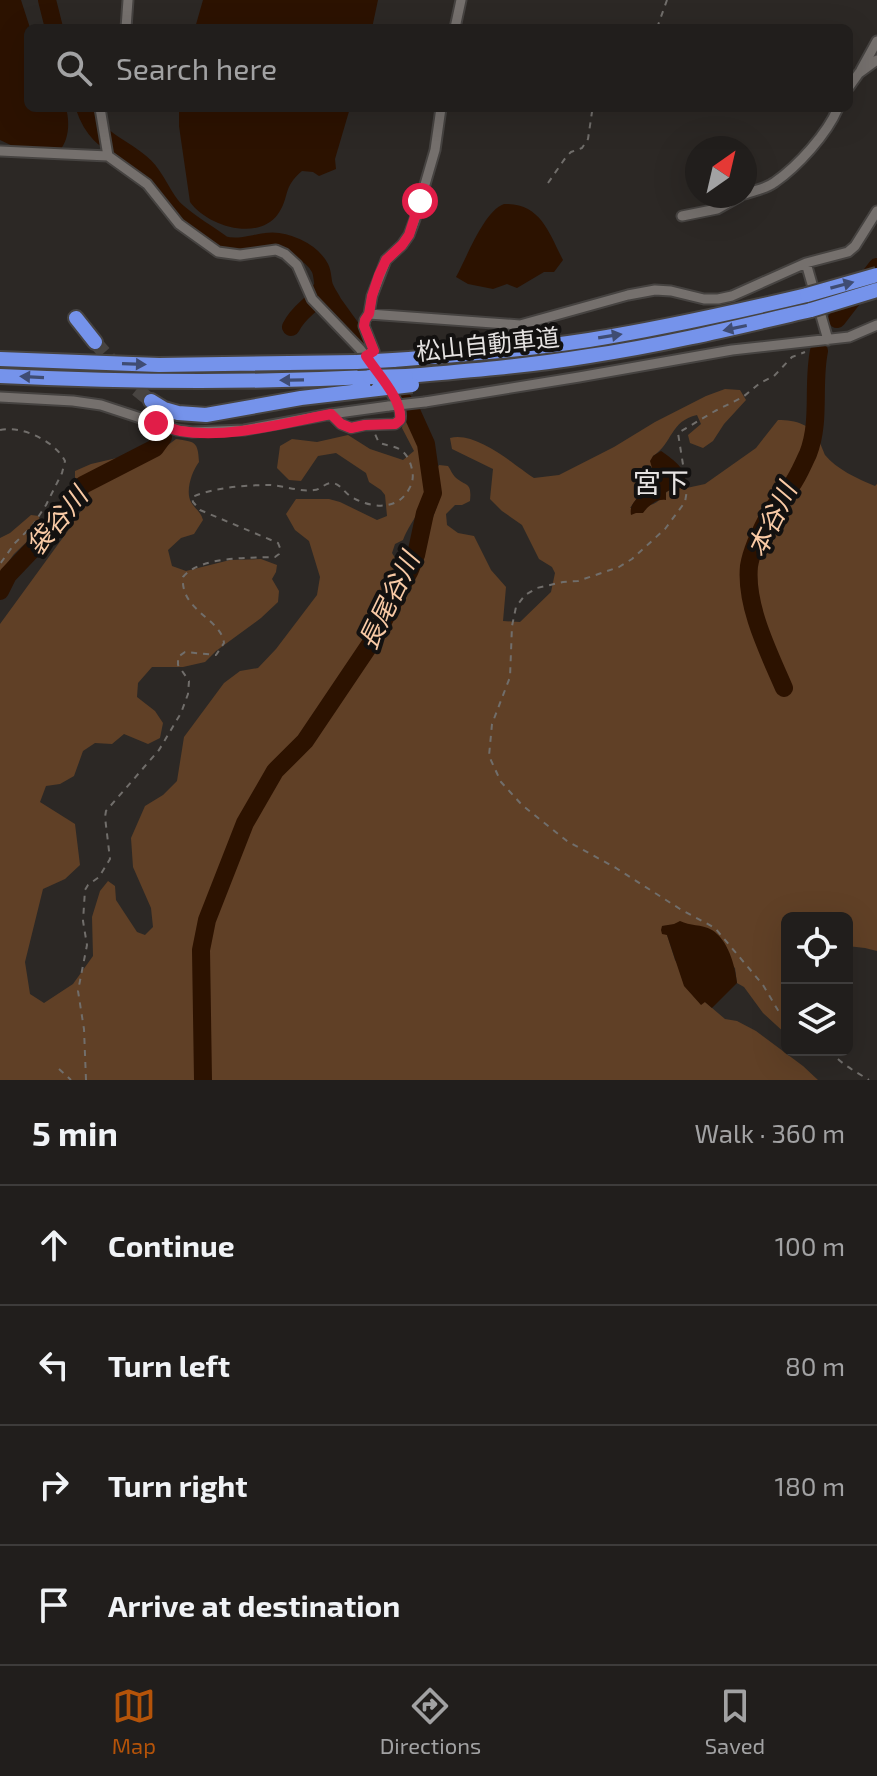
<!DOCTYPE html>
<meta charset="utf-8">
<style>
:root{--surface:#211e1c;--page:#2d2b29;--text:#f1f3f6;--muted:#a2a2a3;--line:#3e3c3b;--accent:#b45309}
body{margin:0;font-family:"Exo 2","Noto Sans JP",sans-serif;background:var(--page);color:var(--text)}
.controls{position:absolute;right:24px;bottom:24px;display:grid;overflow:hidden;border-radius:12px;box-shadow:0 8px 32px #0002}
.controls button{width:72px;height:72px;display:grid;place-items:center;padding:0;border:0;border-bottom:2px solid var(--line);background:var(--surface);color:var(--text);font:40px sans-serif}
.compass{position:absolute;left:685px;top:136px;width:72px;height:72px;border-radius:50%;background:var(--surface);box-shadow:0 8px 32px #0002;rotate:34deg}
.stop{position:absolute;width:24px;height:24px;margin:-18px;border:6px solid #e11d48;border-radius:50%;background:#fff}
.stop.end{background:#e11d48;border-color:#fff;box-shadow:0 2px 8px #0008}
.list{margin:0;padding:0;list-style:none}
h2{display:flex;justify-content:space-between;align-items:center;height:104px;margin:0;padding:0 32px;font-size:34px}
h2 small{font-size:26px;font-weight:400;color:var(--muted)}
.list li{display:grid;grid-template-columns:52px 1fr auto;gap:24px;align-items:center;box-sizing:border-box;height:120px;padding:0 32px;border-top:2px solid var(--line)}
.list b{display:block;font-size:30px;white-space:nowrap}
.list em{font-size:26px;font-style:normal;color:var(--muted)}
.icon{flex:none;width:44px;height:44px;fill:none;stroke:currentColor;stroke-width:2;stroke-linecap:round;stroke-linejoin:round}
.map{position:relative;flex:none;width:877px;height:1080px;overflow:hidden}
.search{position:absolute;background:var(--surface);box-shadow:0 8px 32px #0002;left:24px;right:24px;top:24px;height:88px;display:flex;align-items:center;gap:20px;box-sizing:border-box;padding:0 28px;border-radius:12px;color:var(--muted);font-size:30px}
.sheet{height:584px;background:var(--surface)}
nav{display:flex;justify-content:space-around;align-items:center;box-sizing:border-box;height:112px;border-top:2px solid var(--line);background:var(--surface);font-size:22px;color:var(--muted)}
nav a{display:grid;justify-items:center;gap:4px}
nav .on{color:var(--accent)}
.map>svg:first-child{display:block}
.green{fill:#604026}
.water{fill:#2c1200}
.lines{fill:none;stroke-linecap:round;stroke-linejoin:round}
.river{stroke:#2c1200;stroke-width:18}
.highway-tunnel{stroke:#484441;stroke-width:14;stroke-dasharray:14 7;stroke-linecap:butt}
.minor-casing{stroke:#464341;stroke-width:13}
.highway-casing{stroke:#464341;stroke-width:18}
.path{stroke:#716e6b;stroke-width:2;stroke-dasharray:6 6;stroke-linecap:butt}
.minor{stroke:#75706d;stroke-width:9}
.highway{stroke:#7593eb;stroke-width:14}
.minor-bridge-casing{stroke:#464341;stroke-width:13;stroke-linecap:butt}
.highway-bridge-casing{stroke:#464341;stroke-width:18;stroke-linecap:butt}
.minor-bridge{stroke:#75706d;stroke-width:9}
.highway-bridge{stroke:#7593eb;stroke-width:14}
.oneway{fill:#3f4c73}
.route{stroke:#e11d48;stroke-width:10}
.labels{text-anchor:middle;stroke-width:8;stroke-linejoin:round;paint-order:stroke}
.street-label{font-size:24px;fill:#e6e3e2;stroke:#131110}
.water-label{font-size:26px;font-style:italic;fill:#f9caa5;stroke:#131110}
.quarter-label{font-size:28px;fill:#e6e3e2;stroke:#131110}
</style>
<div class="map">
<svg width="877" height="1080" viewBox="0 0 877 1080">
<rect width="100%" height="100%" fill="#2c2825"/>
<path class="green" d="M725,389l15,1 6,10 -22,24 -11,17 -10,7 -13,-5 -2,-8 13,-11 -4,-9c-27,6 -24,28 -44,41l-1,12 -10,23 -12,17c9,-1 19,-1 27,-6 8,-7 10,-13 21,-16l4,3 23,-5 51,-36 22,-28c18,0 34,4 42,23 1,2 4,10 5,12 11,14 33,24 50,31l2,-2v467l-12,-3 -18,-2v-28h-60v117l-24,-22 -19,-26 -7,-4 -2,-15 -47,-43 -26,1 5,9 8,25 30,42 20,17 12,2 19,10 47,35 15,14h-818v-456l67,-92 23,-35 -15,-13v-13l16,-7 43,-10h22l20,-15c19,3 22,2 23,23 -7,9 -14,29 -8,40 4,7 10,10 12,18l-9,14 -13,4 -13,12 4,16 14,5 44,-11 31,-1 16,6 -1,7 -4,7 7,12 -1,11 -17,16 -45,33 -11,11 -22,5h-31l-14,16 -1,14 18,14 8,12 -3,15 -12,6 -24,-10 -12,10 -17,-1 -12,8 -9,25 -14,8 -14,2 -6,16 35,22 5,41 -15,14 -22,10 -18,73 5,32 14,9 29,-19 20,-28 -1,-39 8,-26 8,-10 7,5 1,14 21,32 8,3 8,-8 -2,-19 -18,-41 -2,-29 14,-32 18,-11 14,-14 7,-44 40,-54 16,-12 18,-3 18,-19 41,-54 3,-18 -11,-36 -14,-11 -9,-16 10,-15h33l11,3 37,18 10,-4 -2,-21 -4,-5 -12,-8 -3,-9 -30,-20 -18,3 -17,25 -12,-1 -12,-12 3,-22 12,-7 25,3 31,-7 22,14 33,11 11,-9 -12,-23 1,-5 8,-2c10,13 20,52 17,68 -3,18 -19,34 -25,51l-8,4 -3,9 5,8h8l7,-10 13,-11 12,-34v-15l-3,-17 5,-9 9,1c3,4 4,8 7,11 11,10 17,4 15,24l-8,4h-7l-9,9 1,11 11,8 16,3 17,34 15,17 -3,34 17,1 31,-30 4,-19 -3,-6 -13,-8 -17,-34 -20,-14 -12,-12 3,-30 -41,-20 -2,-11c26,-7 63,26 84,40l25,-3 55,-28 41,-25 51,-26z
M31,515l8,1 2,12 -27,26 -14,19v-35l10,-5z"/>
<path class="water" d="M0,0h21l9,28h-2v80h38c4,14 3,33 -7,43l-42,-3 -17,-8z
M203,0h175l-6,28h-177z
M179,108h171l-15,51 1,10 -17,7 -6,-4 -11,-1c-20,17 -12,26 -24,43 -20,28 -71,12 -88,-12l-11,-76z
M504,204c37,-1 45,29 59,56l-9,12h-10l-27,16 -10,-4 -14,5 -25,-5 -12,-7c11,-20 28,-66 48,-73z
M661,451c13,9 32,22 21,38l-4,-3 -12,6v8c-9,-2 -18,6 -23,13h-7l-5,2c-2,-12 6,-14 11,-24l-2,-9 6,-1 6,-13 -2,-7 3,-5z
M680,921c10,5 21,3 32,9 16,10 23,35 25,53l-25,25 -7,-6 -4,3 -17,-19 -17,-51 -5,-1 -1,-4 1,-4 12,-2z"/>
<g class="lines">
<path class="river" d="M47,0l7,28
M85,108c12,36 36,36 60,59 12,12 17,29 28,41 14,14 34,25 50,37 15,4 28,-1 43,-3 18,-3 45,9 54,26 3,6 2,12 4,18 2,6 6,11 9,17l79,110 14,31 7,49 -8,20 -9,42 -6,15 -35,67 -70,104 -30,30 -30,52 -38,97 -6,30 2,130
M837,319l40,-52
M291,327c10,-20 24,-20 32,-41
M0,591l8,-16 39,-41 36,-49 72,-37 8,-11
M784,688c-15,-35 -39,-82 -35,-122 3,-18 14,-40 23,-56 6,-9 13,-16 19,-24 7,-9 12,-22 17,-32 13,-33 4,-69 11,-103"/>
<path class="highway-tunnel" d="M95,342l40,46 16,13"/>
<g class="minor-casing">
<path id="minor" d="M126,28l2,-28
M455,28l6,-28
M861,70l16,-29
M849,87l10,-14 18,-13
M0,151l108,5 -8,-48
M108,156l39,28 32,40 39,28 22,3 36,-5 9,4 12,11 15,34 48,50 10,13
M745,194c10,-4 21,-5 30,-12 23,-16 52,-48 63,-74
M682,216l35,-7 23,-13
M806,263l22,77
M369,314l151,11 108,-30 27,-5 16,1 33,8h14l14,-3 74,-33 42,-11 7,-6 22,-35
M366,356l8,-5 -10,-25 1,-6 4,-6 3,-18 14,-36 16,-15 7,-10 6,-16 20,-69 6,-42
M0,397l73,4 28,4 76,25 15,2 52,-2 87,-16 58,-8
M425,402l154,-25 153,-27 117,-13 28,-12
M331,414l10,10 10,4 14,-3 30,-1 5,-4c3,-11 -6,-24 -13,-33"/>
</g>
<g class="highway-casing">
<path id="highway" d="M76,318l19,24
M0,359l159,6 198,-3
M393,360c66,-5 131,-10 196,-20 74,-12 146,-28 218,-45
M0,376c123,6 247,7 370,1
M406,376c61,-5 122,-10 183,-20 75,-11 149,-29 222,-46
M151,401l13,8 14,4 28,2 95,-17 77,-9"/>
</g>
<path class="path" d="M657,28l10,-28
M548,183l18,-26 5,-5 11,-4 6,-9 4,-27 3,-4
M0,430c21,-5 55,11 65,31l-3,12 -16,32 -13,20 -18,18 -15,21
M787,1019l-8,-7 -16,-27 -48,-57 -35,-19 -64,-41 -49,-27 -45,-36 -21,-23 -12,-26 3,-32 18,-47 2,-51 4,-19 9,-12 12,-7 26,-6 15,-1 41,-14 13,-8 33,-30 20,-27 2,-12 -9,-57 37,-22 28,-14 17,-14 14,-7 18,-19 13,-5
M830,1050c10,14 25,21 39,30
M59,1069l12,11
M86,1080l-2,-51 -6,-38 9,-46 -4,-24 2,-31 3,-5 11,-8 11,-18 -5,-42 1,-6 53,-61 22,-37 7,-19 1,-13 -11,-16v-8l7,-5 31,3 8,-12c-3,-25 -44,-32 -41,-66 17,-21 67,-19 92,-20l4,-3 1,-6 -2,-5 -78,-33 -7,-8 -1,-5c24,-10 54,-12 79,-12 14,1 29,7 43,5 6,0 10,-6 16,-7 9,-1 13,8 20,13 19,12 47,16 59,-7 6,-10 4,-19 0,-29 -7,-14 -16,-13 -30,-17l-4,-9"/>
<use href="#minor" class="minor"/>
<use href="#highway" class="highway"/>
<g class="minor-bridge-casing">
<path id="minor-bridge" d="M389,406l36,-4"/>
</g>
<g class="highway-bridge-casing">
<path id="highway-bridge" d="M807,295l70,-20
M811,310l66,-20
M357,362l36,-2
M370,377l36,-1
M378,389l34,-4"/>
</g>
<use href="#minor-bridge" class="minor-bridge"/>
<use href="#highway-bridge" class="highway-bridge"/>
</g>
<defs><path id="oneway-solid" d="M-6-.8H1V-3.2L6.5 0L1 3.2V.8H-6Z" transform="scale(2)"/></defs>
<g class="oneway">
<use href="#oneway-solid" transform="translate(842 285) rotate(-15)"/>
<use href="#oneway-solid" transform="translate(735 328) rotate(168)"/>
<use href="#oneway-solid" transform="translate(610 336) rotate(-9)"/>
<use href="#oneway-solid" transform="translate(134 364) rotate(2)"/>
<use href="#oneway-solid" transform="translate(32 377) rotate(-177)"/>
<use href="#oneway-solid" transform="translate(292 380) rotate(179)"/>
</g>
<g class="lines">
<path class="route" d="M156,423c8,3 16,6 24,8 48,8 104,-8 151,-17l10,10 10,4 14,-3 30,-1 5,-4c3,-20 -23,-47 -34,-64l8,-5 -10,-25 1,-6 4,-6 3,-18 7,-21 7,-15 16,-15 7,-10 11,-34"/>
</g>
<g class="labels">
<g class="street-label">
<text transform="translate(488 345) rotate(-6)" y="8">松山自動車道</text>
</g>
<g class="water-label">
<text transform="translate(772 520) rotate(-64)" y="9">本谷川</text>
<text transform="translate(57 521) rotate(-50)" y="9">袋谷川</text>
<text transform="translate(389 601) rotate(-64)" y="9">長尾谷川</text>
</g>
<g class="quarter-label">
<text x="661" y="493">宮下</text>
</g>
</g>
</svg>
<div class="controls">
<button><svg class="icon" aria-label="locate" viewBox="0 0 24 24"><circle cx="12" cy="12" r="6"/><path d="M12 2v4M12 18v4M2 12h4M18 12h4"/></svg></button>
<button><svg class="icon" aria-label="layers" viewBox="0 0 24 24"><path d="M12 4l9 5-9 5-9-5zM3 14l9 5 9-5"/></svg></button>
</div>
<svg class="compass" viewBox="-18 -18 36 36"><path d="M0-13l5 13h-10z" fill="#e53935"/><path d="M0 13l5-13h-10z" fill="#a2a2a3"/></svg>
<div class="stop" style="left:420px;top:201px"></div>
<div class="stop end" style="left:156px;top:423px"></div>
<div class="search"><svg class="icon" aria-label="search" viewBox="0 0 24 24"><circle cx="10" cy="10" r="6"/><path d="M15 15l6 6"/></svg>Search here</div>
</div>
<section class="sheet">
<h2>5 min<small>Walk · 360 m</small></h2>
<ul class="list">
<li><svg class="icon" aria-label="ahead" viewBox="0 0 24 24"><path d="M12 20V5M6 11l6-6 6 6"/></svg><div><b>Continue</b></div><em>100 m</em></li>
<li><svg class="icon" aria-label="left" viewBox="0 0 24 24"><path d="M17 20v-9H6M10 6l-5 5 5 5"/></svg><div><b>Turn left</b></div><em>80 m</em></li>
<li><svg class="icon" aria-label="right" viewBox="0 0 24 24"><path d="M7 20v-9h11M14 6l5 5-5 5"/></svg><div><b>Turn right</b></div><em>180 m</em></li>
<li><svg class="icon" aria-label="arrive" viewBox="0 0 24 24"><path d="M6 21V4h12l-3 4 3 4H6"/></svg><div><b>Arrive at destination</b></div></li>
</ul>
</section>
<nav>
<a class="on"><svg class="icon" aria-label="map" viewBox="0 0 24 24"><path d="M3 6l6-2 6 2 6-2v14l-6 2-6-2-6 2zM9 4v14M15 6v14"/></svg>Map</a>
<a><svg class="icon" aria-label="directions" viewBox="0 0 24 24"><path d="M12 3l9 9-9 9-9-9zM9 14v-3h6M13 9l2 2-2 2"/></svg>Directions</a>
<a><svg class="icon" aria-label="saved" viewBox="0 0 24 24"><path d="M7 4h10v16l-5-4-5 4z"/></svg>Saved</a>
</nav>
